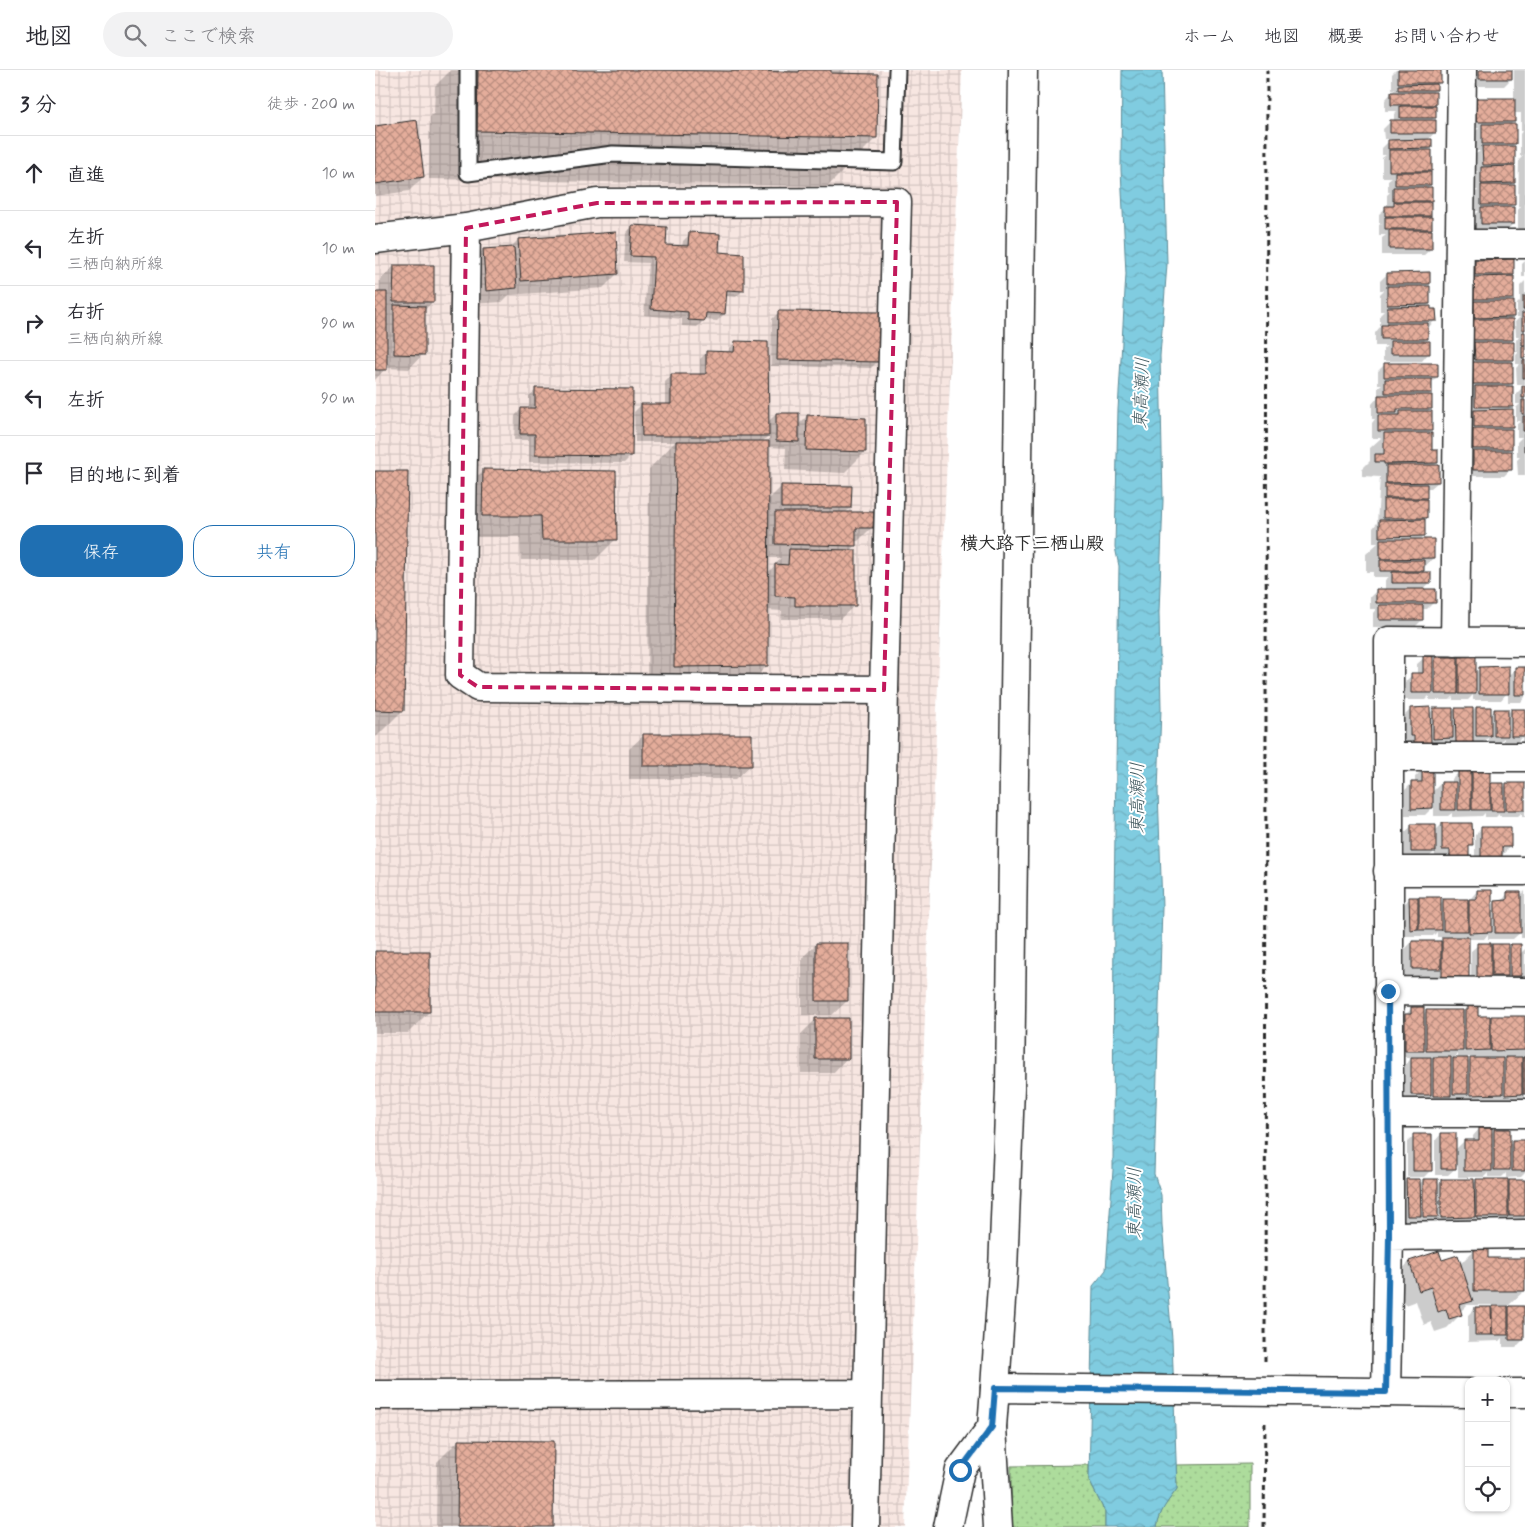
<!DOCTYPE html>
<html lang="ja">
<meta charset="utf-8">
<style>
:root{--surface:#fff;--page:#f2f2f3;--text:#2b2b33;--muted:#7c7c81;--line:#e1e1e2;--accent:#1f6fb2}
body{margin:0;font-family:Mynerve,"Klee One",sans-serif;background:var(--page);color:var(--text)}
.controls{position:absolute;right:15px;bottom:15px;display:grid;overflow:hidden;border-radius:10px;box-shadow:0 1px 4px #0004}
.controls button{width:45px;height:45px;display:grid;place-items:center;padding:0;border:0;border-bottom:1px solid var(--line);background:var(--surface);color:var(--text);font:25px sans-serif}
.stop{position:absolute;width:15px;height:15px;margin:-11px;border:4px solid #1f6fb2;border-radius:50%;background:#fff}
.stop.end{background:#1f6fb2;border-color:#fff;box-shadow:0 1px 5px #0008}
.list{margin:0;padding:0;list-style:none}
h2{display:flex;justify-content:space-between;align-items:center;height:65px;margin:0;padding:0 20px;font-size:21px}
h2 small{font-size:16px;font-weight:400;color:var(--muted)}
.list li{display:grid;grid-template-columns:32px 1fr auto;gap:15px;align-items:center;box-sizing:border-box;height:75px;padding:0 20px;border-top:1px solid var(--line)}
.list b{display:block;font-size:19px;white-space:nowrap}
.list p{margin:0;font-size:16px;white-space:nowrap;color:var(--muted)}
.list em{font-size:16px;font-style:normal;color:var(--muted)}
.actions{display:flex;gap:10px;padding:15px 20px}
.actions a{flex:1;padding:11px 0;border:1px solid var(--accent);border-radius:20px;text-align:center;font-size:18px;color:var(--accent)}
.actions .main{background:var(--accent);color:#fff}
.icon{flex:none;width:28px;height:28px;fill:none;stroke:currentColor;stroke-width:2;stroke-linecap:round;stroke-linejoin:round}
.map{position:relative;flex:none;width:1150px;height:1457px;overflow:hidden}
header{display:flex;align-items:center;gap:30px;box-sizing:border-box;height:70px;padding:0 25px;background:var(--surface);border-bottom:1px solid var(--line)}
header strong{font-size:24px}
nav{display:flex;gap:28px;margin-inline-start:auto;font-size:18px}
.search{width:350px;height:45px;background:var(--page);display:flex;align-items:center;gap:12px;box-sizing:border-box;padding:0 18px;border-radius:28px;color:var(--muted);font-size:19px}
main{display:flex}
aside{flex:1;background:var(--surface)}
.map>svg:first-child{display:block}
.industrial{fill:url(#industrial-grid)}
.green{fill:url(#green-dots);stroke:#6c8464}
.water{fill:url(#water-waves);stroke:#5e8c98}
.shadow{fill:#0003;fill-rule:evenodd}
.building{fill:url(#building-cross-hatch);stroke:#2b2b2b}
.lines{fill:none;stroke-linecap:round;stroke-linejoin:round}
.lane-casing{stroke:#2b2b2b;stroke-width:19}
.street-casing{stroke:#2b2b2b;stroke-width:31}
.secondary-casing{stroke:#2b2b2b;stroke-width:31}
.path{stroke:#2b2b2b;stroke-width:3;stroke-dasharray:5 4;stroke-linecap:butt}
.lane{stroke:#fff;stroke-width:15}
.street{stroke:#fff;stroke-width:28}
.secondary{stroke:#fff;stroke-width:28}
.route{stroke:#1f6fb2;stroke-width:6}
.marked{fill:none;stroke:#c2185b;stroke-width:4;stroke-dasharray:10 6;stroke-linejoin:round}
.labels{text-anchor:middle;stroke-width:4;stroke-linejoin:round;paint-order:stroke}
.water-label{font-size:18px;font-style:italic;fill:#445b61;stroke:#fff}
.neighbourhood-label{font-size:18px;font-weight:bold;fill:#2b2b2b;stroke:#fff}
</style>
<header>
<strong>地図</strong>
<div class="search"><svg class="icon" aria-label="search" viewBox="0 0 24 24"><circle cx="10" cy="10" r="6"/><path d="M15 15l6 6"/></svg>ここで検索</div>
<nav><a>ホーム</a><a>地図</a><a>概要</a><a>お問い合わせ</a></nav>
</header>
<main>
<aside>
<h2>3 分<small>徒歩 · 200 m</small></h2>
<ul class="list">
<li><svg class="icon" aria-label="ahead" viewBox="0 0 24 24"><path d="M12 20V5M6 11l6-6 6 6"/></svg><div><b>直進</b></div><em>10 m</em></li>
<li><svg class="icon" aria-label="left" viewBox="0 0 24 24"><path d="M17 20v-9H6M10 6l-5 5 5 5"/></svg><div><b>左折</b><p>三栖向納所線</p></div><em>10 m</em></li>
<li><svg class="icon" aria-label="right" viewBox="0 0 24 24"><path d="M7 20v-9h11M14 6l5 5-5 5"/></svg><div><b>右折</b><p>三栖向納所線</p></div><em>90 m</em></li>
<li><svg class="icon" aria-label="left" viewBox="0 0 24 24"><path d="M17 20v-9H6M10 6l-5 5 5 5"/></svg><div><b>左折</b></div><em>90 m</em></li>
<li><svg class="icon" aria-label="arrive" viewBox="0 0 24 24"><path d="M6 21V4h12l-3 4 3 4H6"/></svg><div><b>目的地に到着</b></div></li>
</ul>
<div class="actions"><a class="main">保存</a><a>共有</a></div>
</aside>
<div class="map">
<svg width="1150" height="1457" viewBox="0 0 1150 1457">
<defs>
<pattern id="industrial-grid" width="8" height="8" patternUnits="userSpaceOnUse" patternTransform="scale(1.25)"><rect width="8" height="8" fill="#f7e6e1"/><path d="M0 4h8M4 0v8" fill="none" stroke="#d4c5c1"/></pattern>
<pattern id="green-dots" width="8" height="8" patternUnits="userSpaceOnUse" patternTransform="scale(1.25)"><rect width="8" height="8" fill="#addc9c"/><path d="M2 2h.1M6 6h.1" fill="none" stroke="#95bd87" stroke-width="1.8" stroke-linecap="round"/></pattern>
<pattern id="water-waves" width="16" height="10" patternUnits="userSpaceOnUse" patternTransform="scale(1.25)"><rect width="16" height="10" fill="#80cce0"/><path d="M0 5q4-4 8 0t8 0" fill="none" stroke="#6fafc0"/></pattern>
<pattern id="building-cross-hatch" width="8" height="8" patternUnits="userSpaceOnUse" patternTransform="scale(1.25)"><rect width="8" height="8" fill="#e4ad9b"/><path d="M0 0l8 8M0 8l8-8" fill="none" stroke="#b98d7f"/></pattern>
</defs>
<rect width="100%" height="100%" fill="#fff"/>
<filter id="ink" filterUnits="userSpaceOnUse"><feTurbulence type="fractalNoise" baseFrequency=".02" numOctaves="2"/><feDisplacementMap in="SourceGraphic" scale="10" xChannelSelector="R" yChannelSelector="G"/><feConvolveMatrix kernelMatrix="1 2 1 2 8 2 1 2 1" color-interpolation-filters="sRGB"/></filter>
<g filter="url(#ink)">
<path class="industrial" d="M0,0h587l-57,1457h-530z"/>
<path class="green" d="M875,1394v63h-93l1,-6 5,-13 14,-19 -1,-24z
M714,1395v15l16,32v15h-94v-61z"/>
<path class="water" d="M747,0h40l5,194 -7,92 3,144 -4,113 2,96 -3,82 4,116 -8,267 7,21 1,30 10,114 5,150c-9,12 -18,23 -20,38h-52v-15l-16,-32 4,-194 13,-16 7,-100 1,-267 5,-337 -4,-19 3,-137 8,-136 -5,-105z"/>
<path class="shadow" d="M76,0l316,3v-3h79l-4,4 34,64 -48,48 -399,-7 1,-62 4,-4 1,-27z
M1010,0h51l4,12 -8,11 3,11 -3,4 3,9 -4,4 4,11 -8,9 4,7 -4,4 4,18 -3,3 2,12 -3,3 4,12 -4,3h3l1,25 -3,4 3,17 -7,6h-42v-17l4,-3h-7v-10l3,-2h-3v-9l8,-7v-12l3,-3h-2v-12l4,-3h-10v-19l4,-3h-4v-7l9,-9h-7l-1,-10 7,-7h4v-8l3,-3h-12v-11l10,-11h-3v-15l4,-4z
M1098,0h38v9l-7,7h-31v-13l3,-3z
M1139,0h11v163h-7v-23l3,-4h-3l1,-46 4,-4h-3v-22l2,-3h-1v-18h-7v8l-4,4 5,18 -4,5 2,16 -3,3 4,16 -3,3 2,18 -4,4 4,16 -7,7h-31v-16l4,-4h-4v-18l3,-3h-3v-15l3,-4h-2v-17l4,-3h-5v-19l4,-4h-9v-22l6,-7h38z
M0,57l48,50 -14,14 -34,5z
M258,156l32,20 17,1 1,-6 7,-7 28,19 25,37 -7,7 -11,-1 -1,18 -7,7 -13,-1 -7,7 -15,-1v-7l-38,-4 4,-52 -24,-1 2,-29z
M143,170l99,34 -14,14 -94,7 -7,7 -30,2 -3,-40 14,-14 27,-2z
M1100,191l38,13 -3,4 3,20 -4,4 4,15 -4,3 3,20 -4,4 5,16 -4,3 3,20 -4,4 4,19 -4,4 4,17 -4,4 3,17 -4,4 4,17 -7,7h-37l1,-58 4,-5h-3v-19l4,-4h-6l1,-122z
M1150,191v16h-3v-13z
M19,196l38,36 -8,9 -1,43 -14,15 -23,-1 -11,12v-87h5v-13z
M1012,204l42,10 -3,3 3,17 -4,4 4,2 6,10 -6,7h-3v12l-3,3 5,12 -6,7h-39v-12l4,-3h-12v-13l5,-6v-12l4,-4h-4v-17l4,-4h-4v-9z
M1150,211v104h-8l-1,-17 4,-4h-4v-10l3,-3h-3v-11l3,-4h-3l-1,-14 5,-5h-3v-13l3,-3v-15z
M404,242l99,49 -7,7 -100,-2 1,-47z
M361,272l32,80 8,-8 21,12 10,-10 58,36 -21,21 -59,-3 1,-22 -18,-1 -1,54 15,-15 68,22 -6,6 28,13 -14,14h-3v4l-6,7 6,53 -15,14h-59l1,-8 -15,-1v56l-28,27 -92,1 2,-225 26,-27h-40l-1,-30 7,-7h24v-23l7,-7h28v-16l7,-7 21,1 1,-4zM394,365v7h-7zM392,488h14l-14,16z
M1010,294l52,13 -6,6v10l-4,4 4,11 -4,4 4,19 -4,3 4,17 6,12 -3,3 4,16 -7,6h-5v9l-3,3 2,17 -3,3 2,16 -4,4 13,18 -14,15 11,10 -8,7 12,12 -7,7h-5v11l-7,7h-42v-14l3,-4h-6v-12l7,-7h8v-10l4,-3h-16v-5h-7v-18l12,-11h-5v-15l4,-5 3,-46 -18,-1v-7l8,-8v-13l11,-10h-9v-15l3,-4h-3v-15l6,-7v-10l4,-3h-4v-13z
M1150,315v90h-7l-1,-15 3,-3h-3v-15l5,-5h-5v-13l4,-3h-5v-13l4,-4h-4v-10z
M161,320l95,66 -7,7 -95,-1v-22h-15l1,-24 6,-7h8v-13z
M108,401l133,68 -21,21h-74l-1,-23h-58v-45z
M0,402l28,238 -28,28z
M1049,588l8,4 4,-4 21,3 3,-3 15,15 5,-5 28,8 7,-7h10v28l-4,5h-13v-10l-7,8h-28v-5l-5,5h-15v-3l-3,3h-21v-4l-4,4h-20v-18l7,-7h5v-11z
M1101,638l14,7 4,-4 13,3 4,-4 14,4v29h-3v-6l-5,5h-13v-4l-4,4h-12v-4l-5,4h-11l-7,7h-16v-9l-5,5 -36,5v-8h-4v-26l7,-7 18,5 5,-5 17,4 5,-4 16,3z
M269,665l107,30 -15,14h-107v-30z
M1047,700l10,22 9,-9h11v-4l7,-7 10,3 3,-3 16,16 3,-3 12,3 3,-3h19v31h-3v-3l-4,3h-19v-2l-3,3h-11v-4l-3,3 -30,1v-4l-4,3h-14v-10l-9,9h-20v-25l7,-7h3v-6z
M1067,754l29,20 -27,21v-9h-9v-5l-7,7h-23v-26l7,-6 23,5z
M1107,758l28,19 -7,7 -28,12v-31z
M1102,821l14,15 4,-4h6l7,-9 12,3 5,-5v47h-4v-6l-8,7h-25v-5l-4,5h-16v38l-14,14h-26v-15h-23v-27l7,-7h27l5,-5h-7v-5l-4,4h-30v-31l7,-7 7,3 2,-3 21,6 4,-4 22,4z
M441,874l31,57 -15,14h-30v-57z
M1103,875l12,3 3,-3 14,4 3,-4 10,9 5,-5v38h-3v-14l-9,9 -42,5v-36z
M0,882l54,60 -21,21h-33z
M1093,936l9,12 11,2 3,-3h34v83l-27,1v-3l-10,10 -42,-7v-3l-4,4h-15v-5l-4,5h-18v-37l8,-8h-14v-35l13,-14 11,7 3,-4h37zM1083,984v5h-5zM1092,987h6l-6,6z
M440,950l32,38 -14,15h-32v-39z
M1104,1059l12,5 3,-4 15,15 4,-4h12v32l-4,4 -15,1v-5l-4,4h-14v-4l-4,4h-26v-11l-10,9h-13v-34l6,-7 14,16 9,-9h9v-5z
M1039,1066l17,34 -7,7h-17v-35z
M1032,1110l12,4 4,-3 14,4 4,-4 32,3 3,-3 30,4 4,-4h15v49l-109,-7v-4l-3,4h-13v-36z
M1100,1179l49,42 -15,14h-42l-7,7 1,2 -14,14 -12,4 -4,-10 -7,3 -8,-24 -11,4 -10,-28 14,-15 29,-9 3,9 19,2z
M1134,1237l14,33 -7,7h-13v-9l-3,3 -32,1v-27l7,-7h31v2z
M83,1371l94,86h-116l1,-65z"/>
<path class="building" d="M103,0h169l152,2 1,-2h31v3l47,1 -1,64 -400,-7z
M1023,0h43v13h-43z
M1104,0h33v9h-33z
M1062,14v6h-39v-5z
M1016,22h45v13h-45z
M1101,28h39v24h-39z
M1025,36h36v12h-36z
M42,50l7,57 -49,7v-58z
M1015,50h46v13h-46z
M1107,54h34v20h-34z
M1057,69v9l-44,1v-9z
M1107,76h33v19h-32z
M1014,80h43v21h-43z
M1140,96v17l-34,1v-17z
M1020,102h36v13h-36z
M1106,115h34v20h-34z
M1018,117h39v14h-39z
M1019,132h37v14h-46v-10h9z
M1106,137h33v17h-33z
M1010,147h47v12h-47z
M257,155l35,2 -1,18 22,1 1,-14 31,2 -1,18 25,2v37l-17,-1 -2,24 -19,-1 -1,8 -17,-1v-8l-37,-3 3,-52 -24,-1z
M1014,160h43v19h-43z
M241,162l2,42 -97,7 -3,-42z
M139,177l3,41 -31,3 -3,-42z
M1139,189v16h-39v-15z
M19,195h40v37h-41z
M1055,202v12h-43v-11z
M1139,206v23h-40v-22z
M1012,216h43v18l-43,1z
M0,222h12v78h-12z
M1148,226h2v14h-2z
M1099,231h40v16l-40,1z
M19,235l31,1v49l-31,-1z
M1056,236v3h5l1,12h-50v-14z
M403,241l102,1 -1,50 -102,-2z
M1147,243h3v17h-3z
M1098,249h40v21h-40z
M1012,253h41v16h-47v-14h6z
M1147,262h3v13h-3z
M360,271l33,1 1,94h-127l-1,-32h30v-30h35v-23l28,1z
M1015,271h40v13h-40z
M1099,272h40v18h-39z
M1147,276h3v12h-3z
M1148,290h2v18h-2z
M1098,292h40v22h-40z
M1009,293h54v14h-54z
M1010,309h47v14h-47z
M1100,316h38v21h-38z
M1147,316h3v12h-3z
M160,318l98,1 -1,67 -97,-1v-21h-15l1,-26h14z
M1003,325h54v14h-35v4h-19z
M1147,330h3v14h-3z
M1138,339v18h-39v-17z
M1025,341h32v20h-54v-16h22z
M401,343h23v29l-23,-1z
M432,345l59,3v34l-60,-2z
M1148,346h2v15h-2z
M1098,359h39v20h-39z
M1009,363h48v17h6v13l-54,1v-2h-9v-8h9z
M1149,364h1v17h-1z
M301,371h93l-1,225 -94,1z
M1098,381h39v19h-39z
M1011,395h53v17l-53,1z
M108,399l133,2 1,69h-75l-1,-24h-59z
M0,401h33l-4,240 -29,-1z
M1010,414h42v14h-42z
M406,415l71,1 -1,22h-70z
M1008,429h44v19h-44z
M400,442h99l-1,16h-17v18l-81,-2z
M1050,449v17l-46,1v-17z
M1005,469h54v19l-54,1z
M414,479l67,1v56h-61v-9l-20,-1v-32l13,1z
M1005,490h44v11h-44z
M1017,502h39v11h-39z
M1001,519h60v14h-60z
M1004,535h44v15h-44z
M1048,586h10v37h-22v-20h12z
M1101,586v38h-17v-37z
M1060,587h23v37h-23z
M1134,596v28h-30v-27z
M1140,597h10v28h-10z
M1055,637l1,36h-17v-7h-4v-28z
M1101,637h15v29h-15z
M1058,638h20v30l-20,1z
M1080,638h18v35h-17z
M1119,639h14v27h-14z
M1136,639h14v27h-14z
M268,664h109v32h-109z
M1047,699h11v39l-22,1v-27h11z
M1083,701h13v39h-13z
M1097,701h18v39h-18z
M1066,712h15v28h-15z
M1116,713h13v28h-13z
M1131,713h19v27h-19z
M1067,753h30l1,22h-4v14h-19v-9h-8z
M1036,754h25v28h-25z
M1106,757h30v20h-9v12l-21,1z
M1102,820h15v42l-23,1v-34h8z
M1132,822h14v41h-26v-32l12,-1z
M1034,827h9v32l-8,1z
M1044,827h22v33h-22z
M1068,829h25v32h-25z
M1067,867h27v40h-27z
M1037,871h29v28h-29z
M441,873h32v58h-32z
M1102,873h14v38h-14z
M1117,874h16v32h-16z
M1135,874h11v32h-11z
M0,881h55v61h-55z
M1093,935h10v11h12v34l-25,1v-41h3z
M1036,937h13v44h-19v-37h6z
M1051,940h37v41h-37z
M1116,946h34v34l-34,1z
M440,948h34v41h-34z
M1036,987h20v38h-20z
M1058,987h18v39h-18z
M1130,987h17v37l-17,1z
M1148,987h2v37h-2z
M1078,988h15v36h-15z
M1095,988h33v36l-33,1z
M1104,1058h13v43h-28v-31h15z
M1119,1059h16v41h-16z
M1066,1063h15v36h-15z
M1038,1064h19v37h-19z
M1137,1070h13v31h-13z
M1031,1109h14l1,37h-14z
M1048,1109h15v38h-15z
M1066,1109h33l1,38 -34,1z
M1101,1109h32v38h-32z
M1134,1110h16v36h-16z
M1099,1178h14v10h37v33h-51z
M1064,1181l3,9 16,-5 15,46 -14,4 3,10 -13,4 -3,-10 -8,3 -7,-25 -12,4 -10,-30z
M1117,1236h16v29h-16z
M1134,1236h15v34h-15z
M1100,1237h16l1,28h-17z
M83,1370l96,1 -1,86h-96z"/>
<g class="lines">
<g class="lane-casing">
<path id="lane" d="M93,0v103l145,-19 281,8 3,-92"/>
</g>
<g class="street-casing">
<path id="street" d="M0,169l91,-11 131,-25 300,-1 -13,488 -406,-3 -18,-12 6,-447
M1085,174h65
M1080,572l7,-572
M1014,687h136
M1013,801h137
M1013,921l137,1
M1013,1043h137
M1014,1166l136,-2
M620,1318l8,-117 7,-183 13,-1018
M1011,1322l3,-156v-595l136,1
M573,1457l12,-57 32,-43"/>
</g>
<g class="secondary-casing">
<path id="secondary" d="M1131,1323h19
M0,1325l492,-1
M490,1457l19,-837
M623,1457l-6,-100 3,-39 474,5"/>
</g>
<path class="path" d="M890,1291l2,-1291
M889,1457l1,-107"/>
<use href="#lane" class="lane"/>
<use href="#street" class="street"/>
<use href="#secondary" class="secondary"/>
</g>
</g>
<g class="lines" filter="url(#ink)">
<path class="route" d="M585,1400l32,-43 3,-39 391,4 3,-156 -1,-245"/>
</g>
<path class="marked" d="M522,132l-13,488 -406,-3 -18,-12 6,-447 131,-25z"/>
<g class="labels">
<g class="water-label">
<text transform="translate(766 323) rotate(-88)" y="6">東高瀬川</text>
<text transform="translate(762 728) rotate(-90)" y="6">東高瀬川</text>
<text transform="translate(759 1133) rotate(-90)" y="6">東高瀬川</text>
</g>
<g class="neighbourhood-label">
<text x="657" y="479">横大路下三栖山殿</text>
</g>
</g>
</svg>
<div class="controls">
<button>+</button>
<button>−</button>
<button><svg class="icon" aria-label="locate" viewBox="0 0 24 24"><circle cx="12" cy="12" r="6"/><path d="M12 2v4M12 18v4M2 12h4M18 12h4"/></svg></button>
</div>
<div class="stop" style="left:585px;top:1400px"></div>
<div class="stop end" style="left:1013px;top:921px"></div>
</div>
</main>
